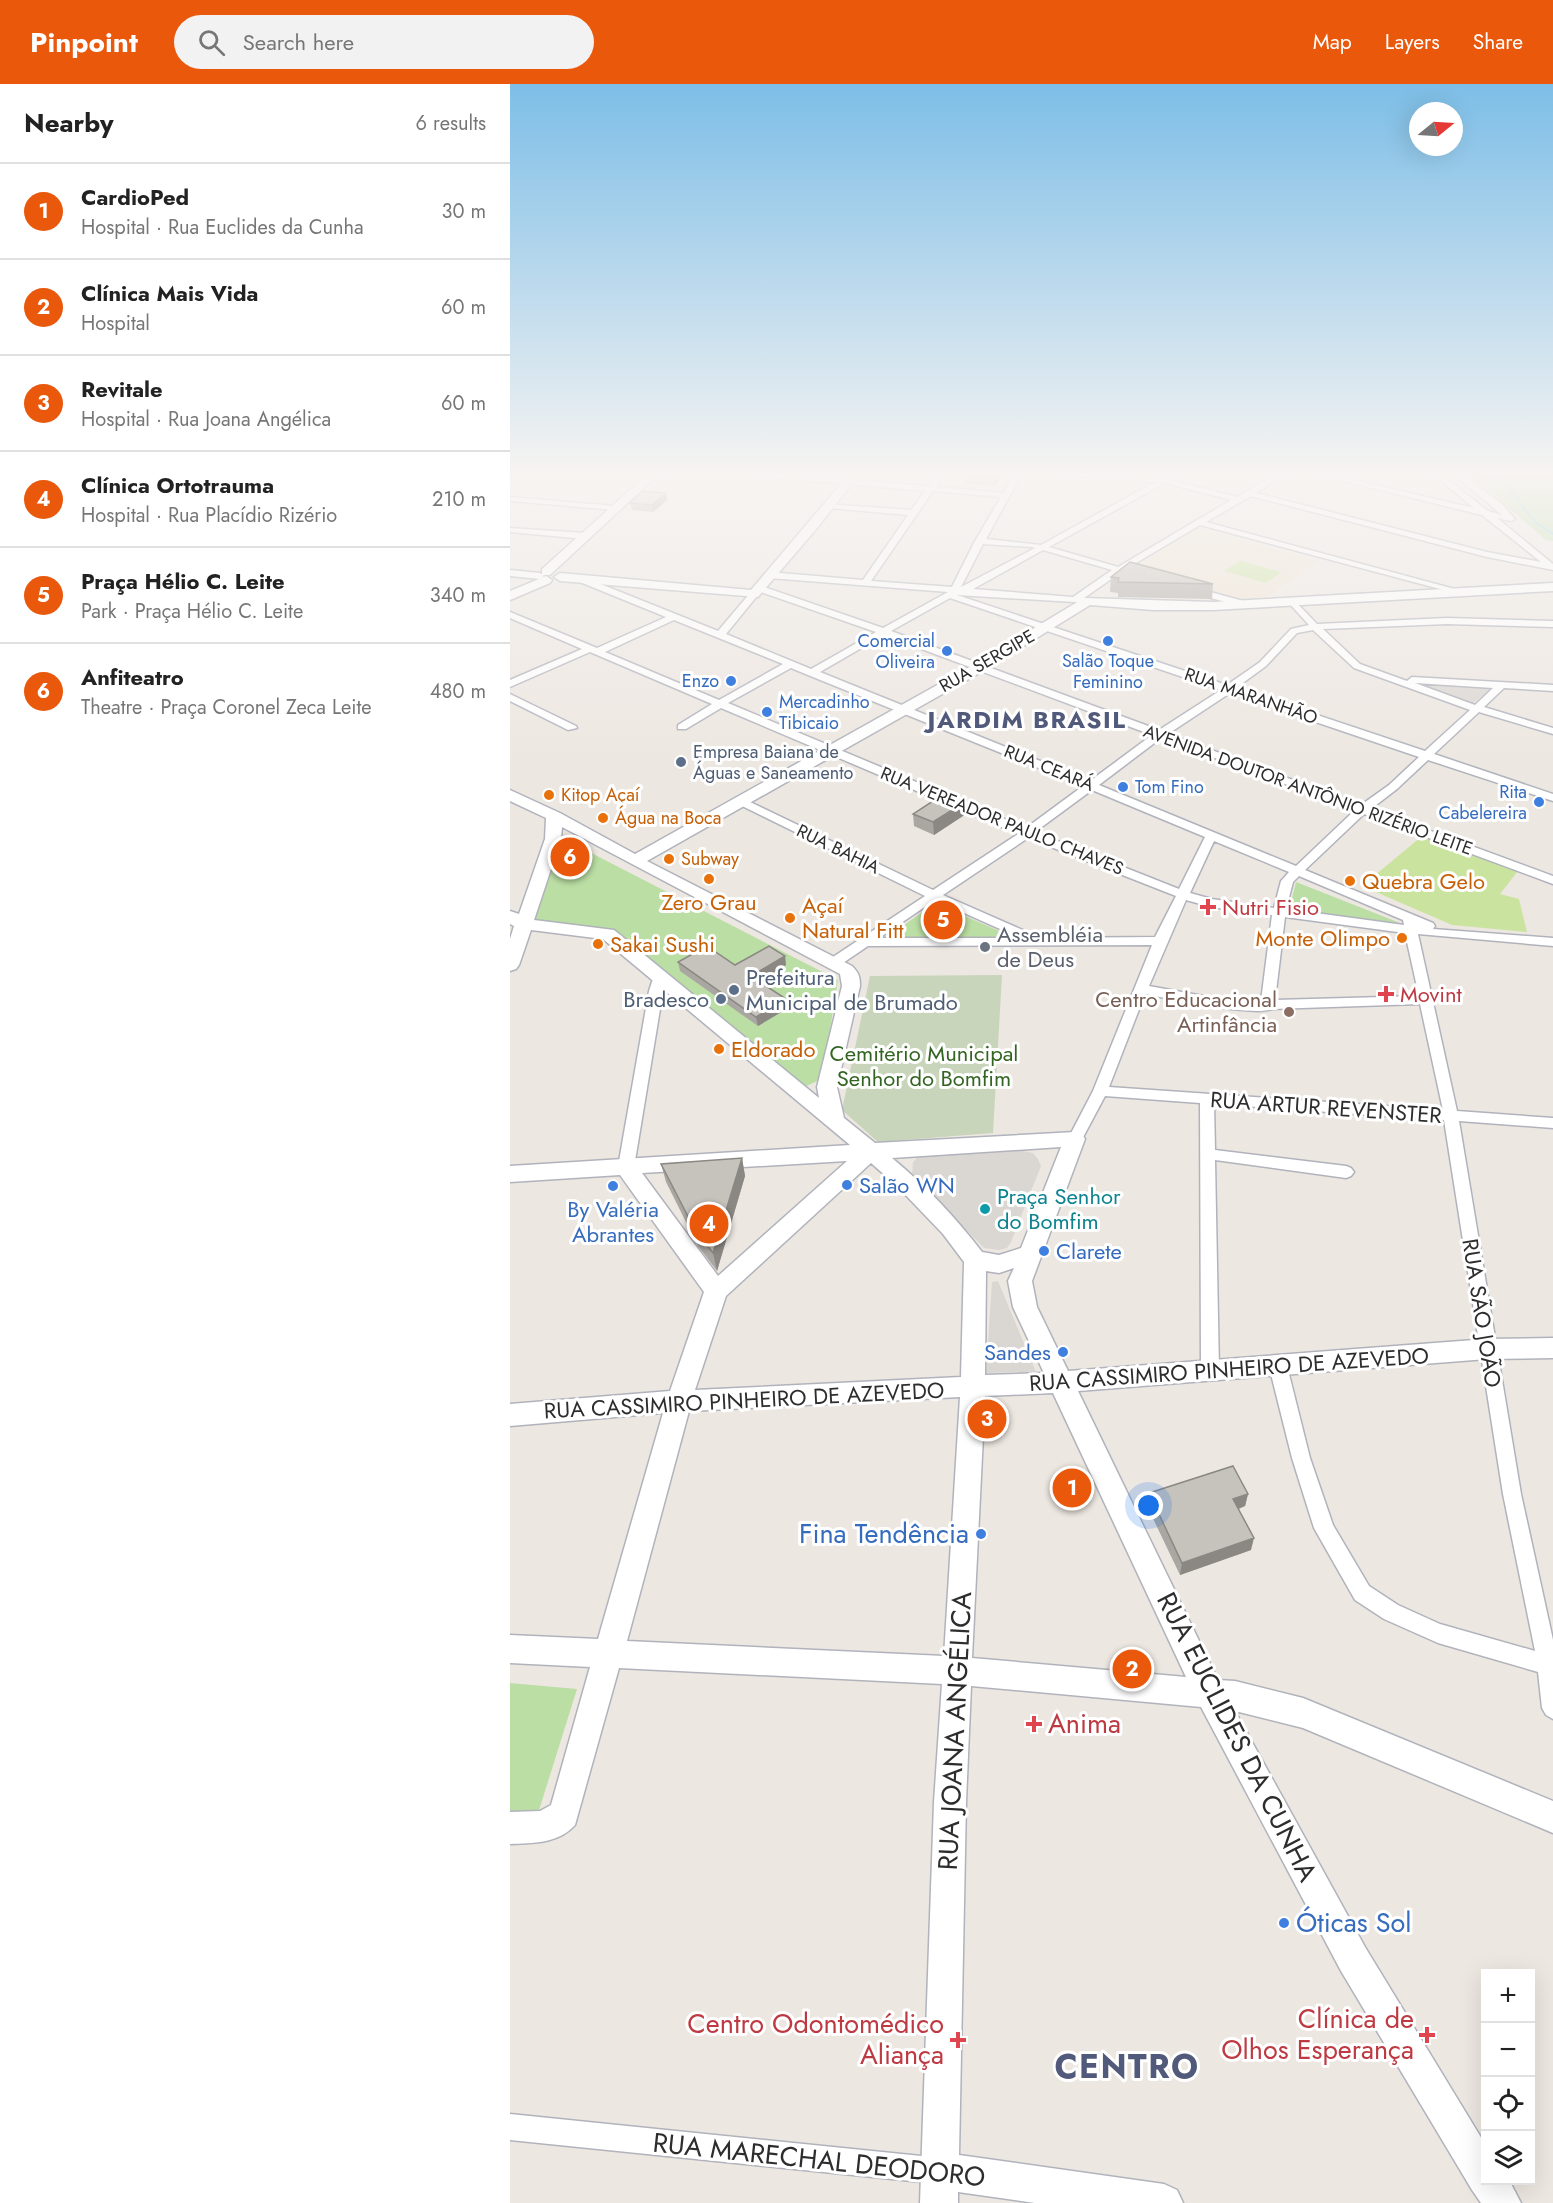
<!DOCTYPE html>
<meta charset="utf-8">
<style>
:root{--surface:#fff;--page:#f2f2f2;--text:#222;--muted:#767676;--line:#e0e0e0;--accent:#ea580c}
body{margin:0;font-family:Jost,sans-serif;background:var(--page);color:var(--text)}
.controls{position:absolute;right:18px;bottom:18px;display:grid;overflow:hidden;border-radius:0px;box-shadow:0 6px 24px #0002}
.controls button{width:54px;height:54px;display:grid;place-items:center;padding:0;border:0;border-bottom:2px solid var(--line);background:var(--surface);color:var(--text);font:30px sans-serif}
.compass{position:absolute;left:899px;top:18px;width:54px;height:54px;border-radius:50%;background:var(--surface);box-shadow:0 6px 24px #0002;rotate:72deg}
.you{position:absolute;left:639px;top:1422px;width:21px;height:21px;margin:-15px;border:4px solid #fff;border-radius:50%;background:#1a73e8;box-shadow:0 0 0 9px #1a73e833}
.badge{display:grid;place-items:center;width:39px;height:39px;border-radius:50%;background:var(--accent);color:#fff;font-size:20px;font-weight:700}
.pin{position:absolute;translate:-50% -50%;border:3px solid #fff;box-shadow:0 2px 6px #0006}
.list{margin:0;padding:0;list-style:none}
h2{display:flex;justify-content:space-between;align-items:center;height:78px;margin:0;padding:0 24px;font-size:26px}
h2 small{font-size:20px;font-weight:400;color:var(--muted)}
.list li{display:grid;grid-template-columns:39px 1fr auto;gap:18px;align-items:center;box-sizing:border-box;height:96px;padding:0 24px;border-top:2px solid var(--line)}
.list b{display:block;font-size:22px;white-space:nowrap}
.list p{margin:0;font-size:20px;white-space:nowrap;color:var(--muted)}
.list em{font-size:20px;font-style:normal;color:var(--muted)}
.icon{flex:none;width:33px;height:33px;fill:none;stroke:currentColor;stroke-width:2;stroke-linecap:round;stroke-linejoin:round}
.map{position:relative;flex:none;width:1043px;height:2119px;overflow:hidden}
header{display:flex;align-items:center;gap:36px;box-sizing:border-box;height:84px;padding:0 30px;background:var(--accent);color:#fff}
header strong{font-size:28px}
nav{display:flex;gap:33px;margin-inline-start:auto;font-size:21px}
.search{width:420px;height:54px;background:var(--page);display:flex;align-items:center;gap:15px;box-sizing:border-box;padding:0 21px;border-radius:33px;color:var(--muted);font-size:22px}
main{display:flex}
aside{flex:1;background:var(--surface)}
.map>svg:first-child{display:block}
.education{fill:#ede3d2}
.green{fill:#badea3}
.cemetery{fill:#c8d5ba}
.pitch{fill:#cae4a0}
.plaza{fill:#dad7d3}
.lines{fill:none;stroke-linecap:round;stroke-linejoin:round}
.stream{stroke:#7ecee5;stroke-width:2}
.street-casing{stroke:#b1b3bc;stroke-width:3}
.secondary-casing{stroke:#b1b3bc;stroke-width:3}
.street{fill:#fff;fill-rule:evenodd}
.secondary{fill:#fff;fill-rule:evenodd}
.wall{fill:#aaa7a2}
.shaded-wall{fill:#8b8884}
.building{fill:#c6c2bc;stroke:#8b8884;stroke-width:1.5}
.shop-dot{fill:#3f7fe0;stroke:#fff;stroke-width:2}
.service-dot{fill:#5c6f8a;stroke:#fff;stroke-width:2}
.food-dot{fill:#e8710a;stroke:#fff;stroke-width:2}
.health-dot{fill:#e0444e;stroke:#fff;stroke-width:2}
.worship-dot{fill:#6b7280;stroke:#fff;stroke-width:2}
.education-dot{fill:#8d6e63;stroke:#fff;stroke-width:2}
.culture-dot{fill:#0f9aa8;stroke:#fff;stroke-width:2}
.labels{text-anchor:middle;stroke-width:6;stroke-linejoin:round;paint-order:stroke}
.far-shop-label{font-size:18px;fill:#366cbe;stroke:#fff;text-anchor:end}
.far-street-label{font-size:18px;fill:#2d2d2d;stroke:#fff}
.far-service-label{font-size:18px;fill:#4e5e75;stroke:#fff;text-anchor:start}
.far-food-label{font-size:18px;fill:#c56008;stroke:#fff;text-anchor:start}
.food-label{font-size:22px;fill:#c56008;stroke:#fff;text-anchor:start}
.health-label{font-size:22px;fill:#be3a42;stroke:#fff;text-anchor:start}
.worship-label{font-size:22px;fill:#5b616d;stroke:#fff;text-anchor:start}
.service-label{font-size:22px;fill:#4e5e75;stroke:#fff;text-anchor:start}
.education-label{font-size:22px;fill:#785e54;stroke:#fff;text-anchor:end}
.park-label{font-size:22px;fill:#336522;stroke:#fff}
.street-label{font-size:22px;fill:#2d2d2d;stroke:#fff}
.shop-label{font-size:22px;fill:#366cbe;stroke:#fff;text-anchor:start}
.culture-label{font-size:22px;fill:#0d838f;stroke:#fff;text-anchor:start}
.far-district-label{font-size:24px;font-weight:bold;letter-spacing:1.5px;fill:#515a7a;stroke:#fff}
.near-shop-label{font-size:27px;fill:#366cbe;stroke:#fff;text-anchor:end}
.near-health-label{font-size:27px;fill:#be3a42;stroke:#fff;text-anchor:end}
.near-street-label{font-size:27px;fill:#2d2d2d;stroke:#fff}
.near-district-label{font-size:33px;font-weight:bold;letter-spacing:1.5px;fill:#515a7a;stroke:#fff}
</style>
<header>
<strong>Pinpoint</strong>
<div class="search"><svg class="icon" aria-label="search" viewBox="0 0 24 24"><circle cx="10" cy="10" r="6"/><path d="M15 15l6 6"/></svg>Search here</div>
<nav><a>Map</a><a>Layers</a><a>Share</a></nav>
</header>
<main>
<aside>
<h2>Nearby<small>6 results</small></h2>
<ul class="list">
<li><span class="badge">1</span><div><b>CardioPed</b><p>Hospital · Rua Euclides da Cunha</p></div><em>30 m</em></li>
<li><span class="badge">2</span><div><b>Clínica Mais Vida</b><p>Hospital</p></div><em>60 m</em></li>
<li><span class="badge">3</span><div><b>Revitale</b><p>Hospital · Rua Joana Angélica</p></div><em>60 m</em></li>
<li><span class="badge">4</span><div><b>Clínica Ortotrauma</b><p>Hospital · Rua Placídio Rizério</p></div><em>210 m</em></li>
<li><span class="badge">5</span><div><b>Praça Hélio C. Leite</b><p>Park · Praça Hélio C. Leite</p></div><em>340 m</em></li>
<li><span class="badge">6</span><div><b>Anfiteatro</b><p>Theatre · Praça Coronel Zeca Leite</p></div><em>480 m</em></li>
</ul>
</aside>
<div class="map">
<svg width="1043" height="2119" viewBox="0 0 1043 2119">
<rect width="100%" height="100%" fill="#ede7e1"/>
<path class="education" d="M580,394l60,4 -20,13 -41,-4z
M688,444l121,33 -52,36 -33,2 -105,-29z"/>
<path class="green" d="M957,388h86v69l-7,-1z
M56,756l272,140 -16,99 -18,8 -194,-154 -78,-7 22,-83z
M786,798l104,41 -111,-13z
M425,819l87,38 -135,-4z
M0,1599l67,6 -42,134 -25,-2z"/>
<path class="cemetery" d="M492,891l-9,158 -115,9 -36,-32 28,-134z"/>
<path class="pitch" d="M730,477l41,11 -15,11 -42,-12z
M912,752l96,35 -18,23 19,5 8,33 -75,-7 -90,-39z"/>
<path class="plaza" d="M912,600l65,3 4,2 -19,15 -53,-18z
M505,1065l18,4 5,6 3,7 -30,76 -4,6 -8,2 -15,-2 -72,-73 1,-13 6,-6z
M488,1197l38,91 -50,1 6,-91z"/>
<g class="lines">
<path class="stream" d="M986,388l39,50 18,12"/>
<g class="street-casing">
<path id="street" d="M218,388h29l171,14 10,-14h8l-10,15 68,6 11,-21h8l-37,67 55,6 114,-63 -103,-8 -4,-2 115,6 11,-6h9l-12,8 66,17 44,-25h9l-34,21 231,59 54,10 -59,-47 -176,-43h13l155,36 -44,-36h8l50,39 14,4 -51,-43h9l43,33 12,14 -4,2 -14,-3 56,46v6l-66,-13 -236,-61 -45,26 256,69 -7,2 -255,-68 -74,44 14,4v4l-20,-4 -36,25 7,1v4l-134,-8 270,90 33,-23 31,-33 18,-4 -22,-24 5,-3 25,26 130,-6 106,3v6l-106,-3 -124,5 37,35 47,17 5,-4 141,8v6l-49,-3 -20,19 69,21v6l-74,-22 -45,42 119,40v7l-125,-41 -31,29 -26,20 182,67v8l-189,-70 -59,56 128,53 2,3 -2,3 120,9v8l-135,-12 39,177 96,7v10l-94,-7 62,373 32,146v79l-7,-4 -4,-7 -4,-36 -100,-29 -54,-24 -29,-19 -41,-72 -22,-70 -23,-92 3,-5 6,-2 6,2 3,5 23,92 23,67 36,61 29,19 42,19 95,27 -32,-157 -59,-374 -230,-16 1,46 131,16 5,2 3,4 -3,4 -5,2 -131,-18 4,210 -3,5 -6,2 -6,-2 -3,-5 -1,-267 -95,-7 -25,47 -5,1 -7,-5 25,-48 59,-146 -284,1 -28,19h-10l-2,-3 2,-3 95,-63 -187,-92v-4h8l187,90 85,-56 -297,-126 -35,21h-8v-4l34,-21 -122,-52 -80,35v-7l72,-31 -72,-31v-6l87,36 69,-31 -91,-37v-4l3,-1 140,56 33,-39h6v4l-31,38 85,35 65,-37 -121,-42v-4h6l122,42 65,-36 -179,-14 -4,-3 4,-3 94,8 45,-65 -79,-7 -4,-2 1,-2 85,6 14,-19 -193,-17zM655,399l66,17 -113,67 -69,-20zM423,407l68,6 -26,44 -23,46 -81,-6zM473,460l49,3 3,1 -74,39zM533,466l69,20 -39,27 -100,-8zM440,514l271,92 -62,40 -268,-99zM164,536l109,44 -64,36 -114,-48zM803,546l41,38 116,42 -45,41 -189,-63 30,-22 31,-33zM374,551l268,100 -62,46 -270,-109zM281,584l17,7 275,111 -57,42 -298,-125zM905,599l78,5 -18,17zM720,609l189,64 -30,28 -28,20 -193,-71zM651,654l194,72 -59,56 -197,-81zM582,706l113,47 -26,52 -144,-57zM518,754l148,58 -21,41 -114,1 -98,-43zM704,757l75,31 -8,9 -7,27 -62,-9 -22,-6zM789,792l104,44 1,5 -118,-16 7,-27zM425,816l85,38h-141zM676,816l25,7 61,8 -11,86 -25,1 -87,-16zM775,833l120,16 14,63 -144,4zM635,910c25,5 109,23 127,15l148,-5 23,106 -334,-23z
M0,413l105,9 4,2 -4,2 -105,-9z
M0,444l75,5 4,3 -4,3 -75,-7z
M0,486l30,3 4,3 -4,3 -30,-3z
M682,503l55,15 2,2 -5,3 -55,-15v-4z
M0,610l66,32 1,2 -9,2 -58,-29z
M151,888l7,4 -5,15 -29,176 -3,4h-10l-3,-4 31,-176 5,-15z
M0,2030l431,44 9,4 4,9 -4,9 -9,4 -431,-44z"/>
</g>
<g class="secondary-casing">
<path id="secondary" d="M140,388h11l-111,103h-8v-6z
M341,388h10l-43,55 -60,70 -198,-16 -6,-4 6,-4 191,17z
M36,492l6,4 -2,3 -40,17v-9z
M1043,499v8l-340,19h-60l-63,-5 -107,66 -336,190 205,105c7,7 8,11 8,20l-23,101 7,31 31,25 200,-11 7,2 3,5 -53,142 5,26 31,64 419,-32 66,-1v20l-66,1 -409,32 140,289 17,1 68,17 250,103v32l-250,-105 -68,-17 130,236 120,197v36h24l12,23h-40l-9,-13 -131,-219 -140,-264 -230,-21 -5,116 -7,353 205,29 13,6 6,13h-148l-77,-11v11h-38l14,-401 8,-118 -323,-16 -44,157c-17,19 -42,18 -65,19v-32l30,-1 11,-6 39,-138 -80,-4v-28l88,4 65,-226 -153,13v-22l160,-13 34,-99 -84,-117 -110,7v-16l340,-21 -247,-206 -72,-9 -12,35 -3,4 -6,2v-32l4,-13 -4,-2v-13l9,3 26,-75 1,-21 -36,-17v-11l50,23 75,41 338,-189 111,-67 129,4zM52,743l278,147 2,12 -25,101 2,11 -205,-168 -80,-10 27,-81zM551,1063l-40,101 -22,7 -17,-3c-26,-34 -56,-66 -90,-94zM337,1077l-129,115 -76,-103zM361,1079l25,22 47,49 21,28 -3,115 -266,13 31,-94zM504,1184l-6,13 5,26 31,66 -59,2 1,-104 13,2zM543,1309l133,284 -214,-19 13,-262zM450,1313l-16,259 -317,-15 62,-230z"/>
</g>
<use href="#street" class="street"/>
<use href="#secondary" class="secondary"/>
</g>
<path class="wall" d="M494,388l-9,14 -30,-3v-10z
M156,409l1,7 -14,12 -21,-2 -2,-7z
M601,493l102,7 -1,15 -94,-2v-4l-8,-1z
M403,730h53l-32,21 -20,-9z
M275,872l1,9 -27,16 29,27 -30,18 -78,-55 -2,-9 57,3z
M232,1074l3,18 -28,95 -19,-25 -32,-64 -5,-18z
M639,1409l99,1 -3,12 -6,3 12,41 -71,25 -33,-69z"/>
<path class="shaded-wall" d="M487,388h7l-9,14 -1,-10z
M156,409l1,7 -14,12 -1,-7z
M455,718l1,12 -32,21 -1,-13z
M275,872l1,9 -33,20 -2,-9z
M276,915l2,9 -30,18 -2,-9z
M232,1074l3,18 -28,95 -4,-18z
M738,1410l-3,12 -14,5 2,-12z
M744,1454l-3,12 -71,25 2,-12z"/>
<path class="building" d="M456,388h31l-3,4 -29,-3z
M132,407l24,2 -14,12 -22,-2z
M620,478l83,22 -95,-2 1,-4 -8,-1z
M435,709l20,9 -32,20 -20,-8z
M197,862l28,19 34,-19 16,10 -34,20 35,23 -30,18 -78,-55z
M232,1074l-29,95 -19,-25 -33,-64z
M723,1382l15,28 -15,5 21,39 -72,25 -33,-70z"/>
<linearGradient id="sky" x2="0" y2="1"><stop stop-color="#7dbee7"/><stop offset="0.57" stop-color="#f7f4f2"/><stop offset="1" stop-color="#f7f4f2" stop-opacity="0"/></linearGradient>
<rect width="1043" height="684" fill="url(#sky)"/>
<g class="shop-dot">
<circle cx="598" cy="557" r="6"/>
<circle cx="437" cy="567" r="6"/>
<circle cx="221" cy="597" r="6"/>
<circle cx="257" cy="628" r="6"/>
<circle cx="613" cy="703" r="6"/>
<circle cx="1029" cy="718" r="6"/>
<circle cx="337" cy="1101" r="6"/>
<circle cx="103" cy="1102" r="6"/>
<circle cx="534" cy="1167" r="6"/>
<circle cx="553" cy="1268" r="6"/>
<circle cx="471" cy="1450" r="6"/>
<circle cx="774" cy="1839" r="6"/>
</g>
<g class="service-dot">
<circle cx="171" cy="678" r="6"/>
<circle cx="224" cy="906" r="6"/>
<circle cx="211" cy="915" r="6"/>
</g>
<g class="food-dot">
<circle cx="39" cy="711" r="6"/>
<circle cx="93" cy="734" r="6"/>
<circle cx="159" cy="775" r="6"/>
<circle cx="199" cy="795" r="6"/>
<circle cx="840" cy="797" r="6"/>
<circle cx="280" cy="834" r="6"/>
<circle cx="892" cy="854" r="6"/>
<circle cx="88" cy="860" r="6"/>
<circle cx="209" cy="965" r="6"/>
</g>
<g class="health-dot">
<path d="M695 814h6v6h6v6h-6v6h-6v-6h-6v-6h6z"/>
<path d="M873 901h6v6h6v6h-6v6h-6v-6h-6v-6h6z"/>
<path d="M521 1631h6v6h6v6h-6v6h-6v-6h-6v-6h6z"/>
<path d="M914 1942h6v6h6v6h-6v6h-6v-6h-6v-6h6z"/>
<path d="M445 1947h6v6h6v6h-6v6h-6v-6h-6v-6h6z"/>
</g>
<circle class="worship-dot" cx="475" cy="863" r="6"/>
<circle class="education-dot" cx="779" cy="928" r="6"/>
<circle class="culture-dot" cx="475" cy="1125" r="6"/>
<g class="labels">
<g class="far-shop-label">
<text x="425" y="563">Comercial<tspan x="425" dy="21">Oliveira</tspan></text>
<text x="598" y="583" text-anchor="middle">Salão Toque<tspan x="598" dy="21">Feminino</tspan></text>
<text x="209" y="603">Enzo</text>
<text x="269" y="624" text-anchor="start">Mercadinho<tspan x="269" dy="21">Tibicaio</tspan></text>
<text x="625" y="709" text-anchor="start">Tom Fino</text>
<text x="1017" y="714">Rita<tspan x="1017" dy="21">Cabelereira</tspan></text>
</g>
<g class="far-street-label">
<text transform="translate(477 577) rotate(-30)" y="6">RUA SERGIPE</text>
<text transform="translate(741 612) rotate(19)" y="6">RUA MARANHÃO</text>
<text transform="translate(539 684) rotate(22)" y="6">RUA CEARÁ</text>
<text transform="translate(798 706) rotate(20)" y="6">AVENIDA DOUTOR ANTÔNIO RIZÉRIO LEITE</text>
<text transform="translate(492 737) rotate(22)" y="6">RUA VEREADOR PAULO CHAVES</text>
<text transform="translate(328 765) rotate(26)" y="6">RUA BAHIA</text>
</g>
<g class="far-service-label">
<text x="183" y="674">Empresa Baiana de<tspan x="183" dy="21">Águas e Saneamento</tspan></text>
</g>
<g class="far-food-label">
<text x="51" y="717">Kitop Açaí</text>
<text x="105" y="740">Água na Boca</text>
<text x="171" y="781">Subway</text>
</g>
<g class="food-label">
<text x="852" y="805">Quebra Gelo</text>
<text x="199" y="826" text-anchor="middle">Zero Grau</text>
<text x="292" y="829">Açaí<tspan x="292" dy="25">Natural Fitt</tspan></text>
<text x="880" y="862" text-anchor="end">Monte Olimpo</text>
<text x="100" y="868">Sakai Sushi</text>
<text x="221" y="973">Eldorado</text>
</g>
<g class="health-label">
<text x="712" y="831">Nutri Fisio</text>
<text x="890" y="918">Movint</text>
</g>
<g class="worship-label">
<text x="487" y="858">Assembléia<tspan x="487" dy="25">de Deus</tspan></text>
</g>
<g class="service-label">
<text x="236" y="901">Prefeitura<tspan x="236" dy="25">Municipal de Brumado</tspan></text>
<text x="199" y="923" text-anchor="end">Bradesco</text>
</g>
<g class="education-label">
<text x="767" y="923">Centro Educacional<tspan x="767" dy="25">Artinfância</tspan></text>
</g>
<g class="park-label">
<text x="414" y="977">Cemitério Municipal<tspan x="414" dy="25">Senhor do Bomfim</tspan></text>
</g>
<g class="street-label">
<text transform="translate(816 1023) rotate(4)" y="8">RUA ARTUR REVENSTER</text>
<text transform="translate(972 1229) rotate(81)" y="8">RUA SÃO JOÃO</text>
<text transform="translate(719 1285) rotate(-4)" y="8">RUA CASSIMIRO PINHEIRO DE AZEVEDO</text>
<text transform="translate(234 1316) rotate(-3)" y="8">RUA CASSIMIRO PINHEIRO DE AZEVEDO</text>
</g>
<g class="shop-label">
<text x="349" y="1109">Salão WN</text>
<text x="103" y="1133" text-anchor="middle">By Valéria<tspan x="103" dy="25">Abrantes</tspan></text>
<text x="546" y="1175">Clarete</text>
<text x="541" y="1276" text-anchor="end">Sandes</text>
</g>
<g class="culture-label">
<text x="487" y="1120">Praça Senhor<tspan x="487" dy="25">do Bomfim</tspan></text>
</g>
<g class="far-district-label">
<text x="517" y="644">JARDIM BRASIL</text>
</g>
<g class="near-shop-label">
<text x="459" y="1459">Fina Tendência</text>
<text x="786" y="1848" text-anchor="start">Óticas Sol</text>
</g>
<g class="near-health-label">
<text x="538" y="1649" text-anchor="start">Anima</text>
<text x="904" y="1944">Clínica de<tspan x="904" dy="31">Olhos Esperança</tspan></text>
<text x="434" y="1949">Centro Odontomédico<tspan x="434" dy="31">Aliança</tspan></text>
</g>
<g class="near-street-label">
<text transform="translate(445 1647) rotate(-87)" y="9">RUA JOANA ANGÉLICA</text>
<text transform="translate(727 1653) rotate(63)" y="9">RUA EUCLIDES DA CUNHA</text>
<text transform="translate(309 2076) rotate(6)" y="9">RUA MARECHAL DEODORO</text>
</g>
<g class="near-district-label">
<text x="617" y="1994">CENTRO</text>
</g>
</g>
</svg>
<div class="controls">
<button>+</button>
<button>−</button>
<button><svg class="icon" aria-label="locate" viewBox="0 0 24 24"><circle cx="12" cy="12" r="6"/><path d="M12 2v4M12 18v4M2 12h4M18 12h4"/></svg></button>
<button><svg class="icon" aria-label="layers" viewBox="0 0 24 24"><path d="M12 4l9 5-9 5-9-5zM3 14l9 5 9-5"/></svg></button>
</div>
<svg class="compass" viewBox="-18 -18 36 36"><path d="M0-13l5 13h-10z" fill="#e53935"/><path d="M0 13l5-13h-10z" fill="#767676"/></svg>
<div class="you"></div>
<div class="pin badge" style="left:562px;top:1404px">1</div>
<div class="pin badge" style="left:622px;top:1585px">2</div>
<div class="pin badge" style="left:477px;top:1335px">3</div>
<div class="pin badge" style="left:199px;top:1140px">4</div>
<div class="pin badge" style="left:433px;top:836px">5</div>
<div class="pin badge" style="left:60px;top:773px">6</div>
</div>
</main>
